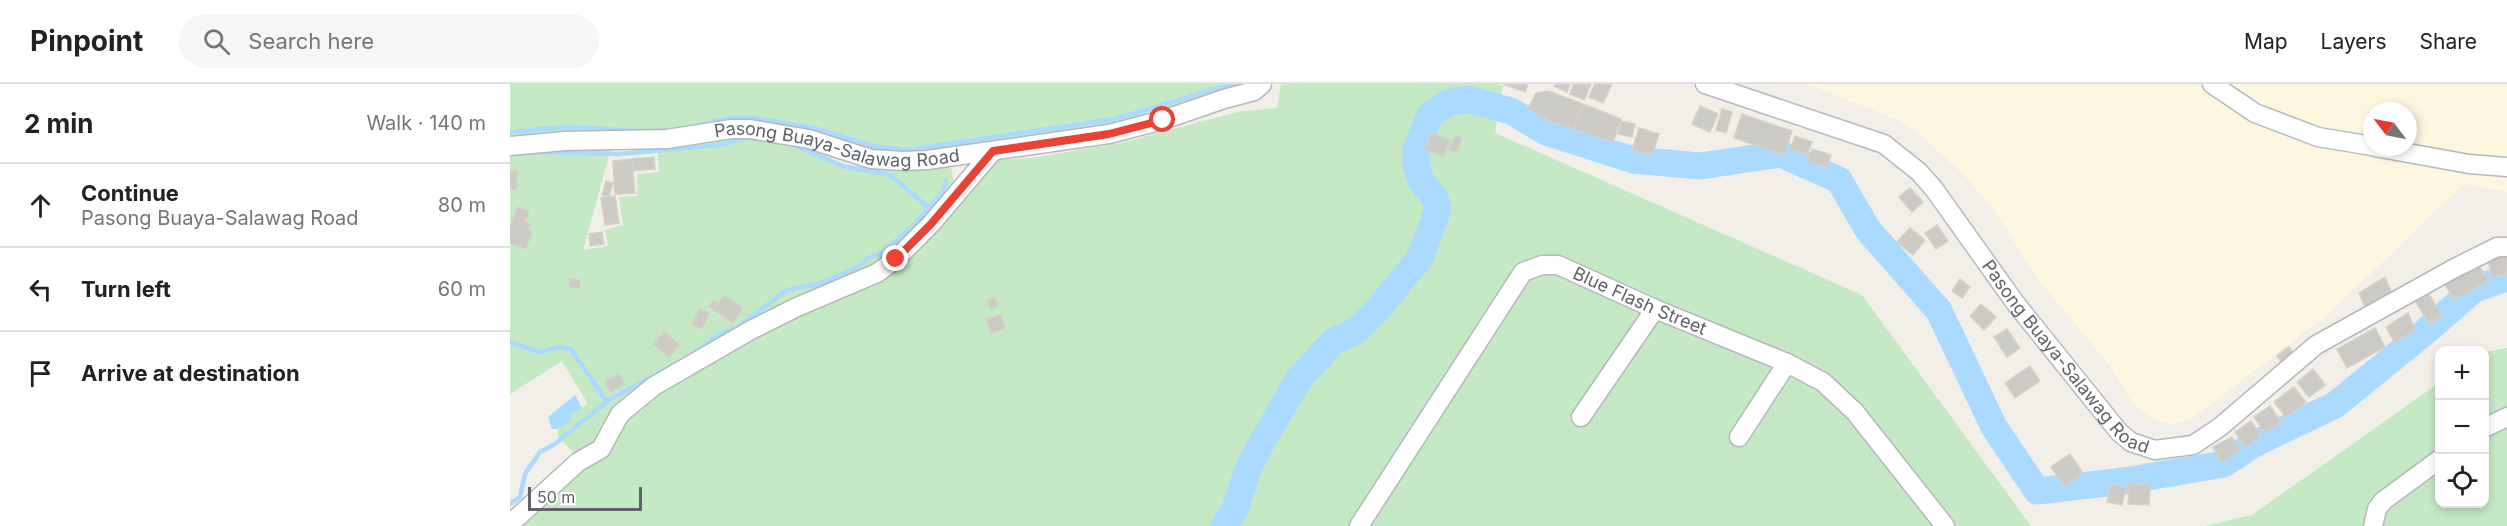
<!DOCTYPE html>
<meta charset="utf-8">
<style>
:root{--surface:#fff;--page:#f6f6f6;--text:#222;--muted:#767676;--line:#e0e0e0}
body{margin:0;font-family:Inter,sans-serif;background:var(--page);color:var(--text)}
.controls{position:absolute;right:18px;bottom:18px;display:grid;overflow:hidden;border-radius:12px;box-shadow:0 3px 9px #0003}
.controls button{width:54px;height:54px;display:grid;place-items:center;padding:0;border:0;border-bottom:2px solid var(--line);background:var(--surface);color:var(--text);font:30px sans-serif}
.compass{position:absolute;left:1853px;top:18px;width:54px;height:54px;border-radius:50%;background:var(--surface);box-shadow:0 3px 9px #0003;rotate:302deg}
.scale{position:absolute;left:18px;bottom:15px;width:114px;box-sizing:border-box;padding-left:6px;border:3px solid #5f6368;border-top:0;font-size:16px;line-height:21px;white-space:nowrap;color:#5f6368;-webkit-text-stroke:4px #fff;paint-order:stroke}
.stop{position:absolute;width:18px;height:18px;margin:-14px;border:4px solid #ea4335;border-radius:50%;background:#fff}
.stop.end{background:#ea4335;border-color:#fff;box-shadow:0 2px 6px #0008}
.list{margin:0;padding:0;list-style:none}
h2{display:flex;justify-content:space-between;align-items:center;height:78px;margin:0;padding:0 24px;font-size:26px}
h2 small{font-size:20px;font-weight:400;color:var(--muted)}
.list li{display:grid;grid-template-columns:39px 1fr auto;gap:18px;align-items:center;box-sizing:border-box;height:84px;padding:0 24px;border-top:2px solid var(--line)}
.list b{display:block;font-size:22px;white-space:nowrap}
.list p{margin:0;font-size:20px;white-space:nowrap;color:var(--muted)}
.list em{font-size:20px;font-style:normal;color:var(--muted)}
.icon{flex:none;width:33px;height:33px;fill:none;stroke:currentColor;stroke-width:2;stroke-linecap:round;stroke-linejoin:round}
.map{position:relative;flex:none;width:1997px;height:442px;overflow:hidden}
header{display:flex;align-items:center;gap:36px;box-sizing:border-box;height:84px;padding:0 30px;background:var(--surface);border-bottom:2px solid var(--line)}
header strong{font-size:28px}
nav{display:flex;gap:33px;margin-inline-start:auto;font-size:21px}
.search{width:420px;height:54px;background:var(--page);display:flex;align-items:center;gap:15px;box-sizing:border-box;padding:0 21px;border-radius:33px;color:var(--muted);font-size:22px}
main{display:flex}
aside{flex:1;background:var(--surface)}
.map>svg:first-child{display:block}
.commercial{fill:#fef7e0;fill-rule:evenodd}
.green{fill:#c5e8c5}
.water{fill:#aadaff}
.lines{fill:none;stroke-linecap:round;stroke-linejoin:round}
.stream{stroke:#aadaff;stroke-width:4.5}
.river{stroke:#aadaff;stroke-width:27}
.building{fill:#cccac5;stroke:#d6d1c6;stroke-width:1.5}
.minor-casing{stroke:#b5b8bc;stroke-width:21}
.minor{stroke:#fff;stroke-width:18}
.route{stroke:#ea4335;stroke-width:8}
.labels{text-anchor:middle;stroke-width:5;stroke-linejoin:round;paint-order:stroke}
.street-label{font-size:18px;fill:#5f6368;stroke:#fff}
</style>
<header>
<strong>Pinpoint</strong>
<div class="search"><svg class="icon" aria-label="search" viewBox="0 0 24 24"><circle cx="10" cy="10" r="6"/><path d="M15 15l6 6"/></svg>Search here</div>
<nav><a>Map</a><a>Layers</a><a>Share</a></nav>
</header>
<main>
<aside>
<h2>2 min<small>Walk · 140 m</small></h2>
<ul class="list">
<li><svg class="icon" aria-label="ahead" viewBox="0 0 24 24"><path d="M12 20V5M6 11l6-6 6 6"/></svg><div><b>Continue</b><p>Pasong Buaya-Salawag Road</p></div><em>80 m</em></li>
<li><svg class="icon" aria-label="left" viewBox="0 0 24 24"><path d="M17 20v-9H6M10 6l-5 5 5 5"/></svg><div><b>Turn left</b></div><em>60 m</em></li>
<li><svg class="icon" aria-label="arrive" viewBox="0 0 24 24"><path d="M6 21V4h12l-3 4 3 4H6"/></svg><div><b>Arrive at destination</b></div></li>
</ul>
</aside>
<div class="map">
<svg width="1997" height="442" viewBox="0 0 1997 442">
<rect width="100%" height="100%" fill="#f1efe8"/>
<path class="commercial" d="M1297,0h700v108l-43,-8 -137,131 -137,105 -17,4 -17,-4 -23,-17 -24,-39 -68,-81 -47,-73 -30,-35 -45,-42 -20,-13zM1862,27h36v36h-36z"/>
<path class="green" d="M0,0h738l-132,40 -214,31 -212,-25 -180,10z
M771,0h217l5,2 -8,47 367,162 169,231h-1517l115,-115 148,-90 84,-36 133,-125 37,-2 90,-15 116,-31 40,-4z
M241,51l44,6 52,25 59,3 44,-7 5,27 -79,77 -208,108 -69,69 -21,14 -19,-19 -2,-9 13,-7 -1,-8 19,-10 -26,-43 -52,33v-244l101,-1 -28,101 25,-4 -3,-16 18,-5 -4,-28 18,-1v-22l22,-2 -2,-26 41,-2z
M1997,264v178h-303l48,-11 187,-132 1,121h44l1,-152z"/>
<path class="water" d="M65,311l7,13 -12,6v8l-13,7h-5l-4,-12z"/>
<g class="lines">
<path class="stream" d="M180,43l42,-9h20l62,10 58,18 37,4 206,-31 118,-35
M0,48l56,-5 74,4
M286,62l46,20 48,9 39,33
M24,68l87,2 97,-9 29,-7 11,1
M0,258l29,10 20,-5 12,2 36,53
M181,271l29,-21 18,-7 49,-37 31,-6 22,-9 18,-8 10,-9 14,-5 32,-28 18,-21 10,-11 4,-12
M0,420l10,-7 5,-23 15,-22 15,-8 55,-45 48,-25"/>
<path class="river" d="M714,442l11,-17 13,-40 10,-20 41,-70 35,-38 22,-10 21,-21 43,-52 18,-49 -2,-9 -15,-19 -5,-16v-16l14,-34 18,-12 19,-4 44,12 35,21 87,28 67,6 81,-12 58,26 29,50 71,81 55,116 43,64 87,-10 100,-17 30,-20 81,-39 90,-73 49,-43 33,-11"/>
</g>
<path class="building" d="M993,0h25l-3,8z
M1045,0h15l-3,8 -13,-6z
M1064,0h17l-7,16 -14,-6z
M1085,0h17l-9,19 -14,-6z
M1038,7l35,13 -9,25 -24,-8 -22,-12 8,-16z
M1073,20l38,15 -8,23 -39,-13z
M1190,22l18,8 -8,18 -18,-8z
M1212,25l10,3 -6,21 -10,-3z
M1232,30l50,17 -8,24 -50,-17z
M1111,37l14,3 -3,13 -14,-3z
M1129,44l20,6 -7,21 -20,-5z
M921,49l19,7 -6,16 -19,-6z
M945,51l7,3 -6,14 -7,-2z
M1285,52l17,6 -5,13 -17,-5z
M1302,65l19,6 -4,12 -19,-6z
M144,73l1,12 -22,2 -1,-12z
M122,75l3,34 -20,1 -2,-33z
M0,87h7l-1,19 -6,-1z
M96,97l7,2 -4,14 -7,-2z
M1400,104l13,14 -11,10 -13,-15z
M105,112l4,27 -14,2 -4,-27z
M7,123l12,4 -4,11 5,2 -2,6 4,2 -6,17 -16,-6v-15z
M1427,141l11,16 -12,8 -11,-16z
M1400,144l15,12 -12,15 -16,-13z
M92,148l2,12 -14,2 -1,-12z
M1997,171v19l-15,3 -4,-17z
M1968,179l10,18 -34,19 -10,-18z
M1875,193l9,21 -26,15 -9,-20z
M60,195l10,1 -1,8 -10,-1z
M1450,195l10,8 -8,11 -10,-7z
M1919,210l13,22 -13,8 -13,-22z
M214,211l19,13 -10,15 -19,-13z
M485,214l3,8 -8,3 -3,-9z
M203,216l5,3 -4,7 -5,-4z
M1471,220l15,13 -12,13 -14,-14z
M189,225l10,4 -7,16 -10,-4z
M1898,229l7,16 -20,14 -9,-16z
M491,231l4,13 -14,5 -5,-14z
M1865,244l10,19 -38,21 -10,-19z
M1497,245l13,19 -13,9 -13,-20z
M154,248l16,13 -11,12 -16,-13z
M1779,263l6,9 -12,8 -6,-8z
M1520,282l10,15 -25,17 -10,-15z
M1803,285l12,16 -16,12 -12,-15z
M109,290l6,10 -15,8 -5,-10z
M1784,303l12,15 -20,15 -12,-15z
M1760,322l11,16 -16,11 -11,-16z
M1741,337l10,15 -16,11 -10,-15z
M1722,353l8,14 -19,11 -8,-15z
M1560,370l13,19 -19,13 -13,-19z
M1619,400l21,1 -1,20 -21,-1z
M1601,401l15,3 -4,17 -15,-3z"/>
<g class="lines">
<g class="minor-casing">
<g id="minor">
<path id="s1" d="M1195,0l179,60 35,28 15,17 82,115 103,128 12,10 24,8 38,-5 27,-18 96,-82 137,-76 44,-22h10"/>
<path d="M1702,0l43,29 63,24 54,9"/>
<path id="s2" d="M0,62l55,-5 102,-2 64,-10h19l59,10 62,20 32,2 24,-1 182,-26 54,-14 61,-21 30,-8 8,-7"/>
<path d="M1865,63l94,17 38,3"/>
<path d="M1071,333l74,-108"/>
<path d="M1974,344l23,-11"/>
<path d="M1229,353l48,-74"/>
<path d="M0,440l68,-62 23,-13 19,-35 34,-28 97,-56 46,-23 80,-34 19,-14 35,-35 62,-73"/>
<path id="s3" d="M849,442l164,-254 19,-7h16l97,44 132,54 36,19 32,30 90,114"/>
<path d="M1863,442l4,-17 6,-8 57,-42"/>
</g>
</g>
<use href="#minor" class="minor"/>
</g>
<g class="lines">
<path class="route" d="M386,175l35,-35 62,-73 116,-17 54,-14"/>
</g>
<g class="labels">
<g class="street-label">
<text dy="6" stroke="none"><textPath href="#s2" startOffset="330">Pasong Buaya-Salawag Road</textPath></text>
<text dy="6" stroke="none"><textPath href="#s3" startOffset="428">Blue Flash Street</textPath></text>
<text dy="6" stroke="none"><textPath href="#s1" startOffset="471">Pasong Buaya-Salawag Road</textPath></text>
</g>
</g>
</svg>
<div class="controls">
<button>+</button>
<button>−</button>
<button><svg class="icon" aria-label="locate" viewBox="0 0 24 24"><circle cx="12" cy="12" r="6"/><path d="M12 2v4M12 18v4M2 12h4M18 12h4"/></svg></button>
</div>
<svg class="compass" viewBox="-18 -18 36 36"><path d="M0-13l5 13h-10z" fill="#e53935"/><path d="M0 13l5-13h-10z" fill="#767676"/></svg>
<div class="scale">50 m</div>
<div class="stop" style="left:653px;top:36px"></div>
<div class="stop end" style="left:386px;top:175px"></div>
</div>
</main>
